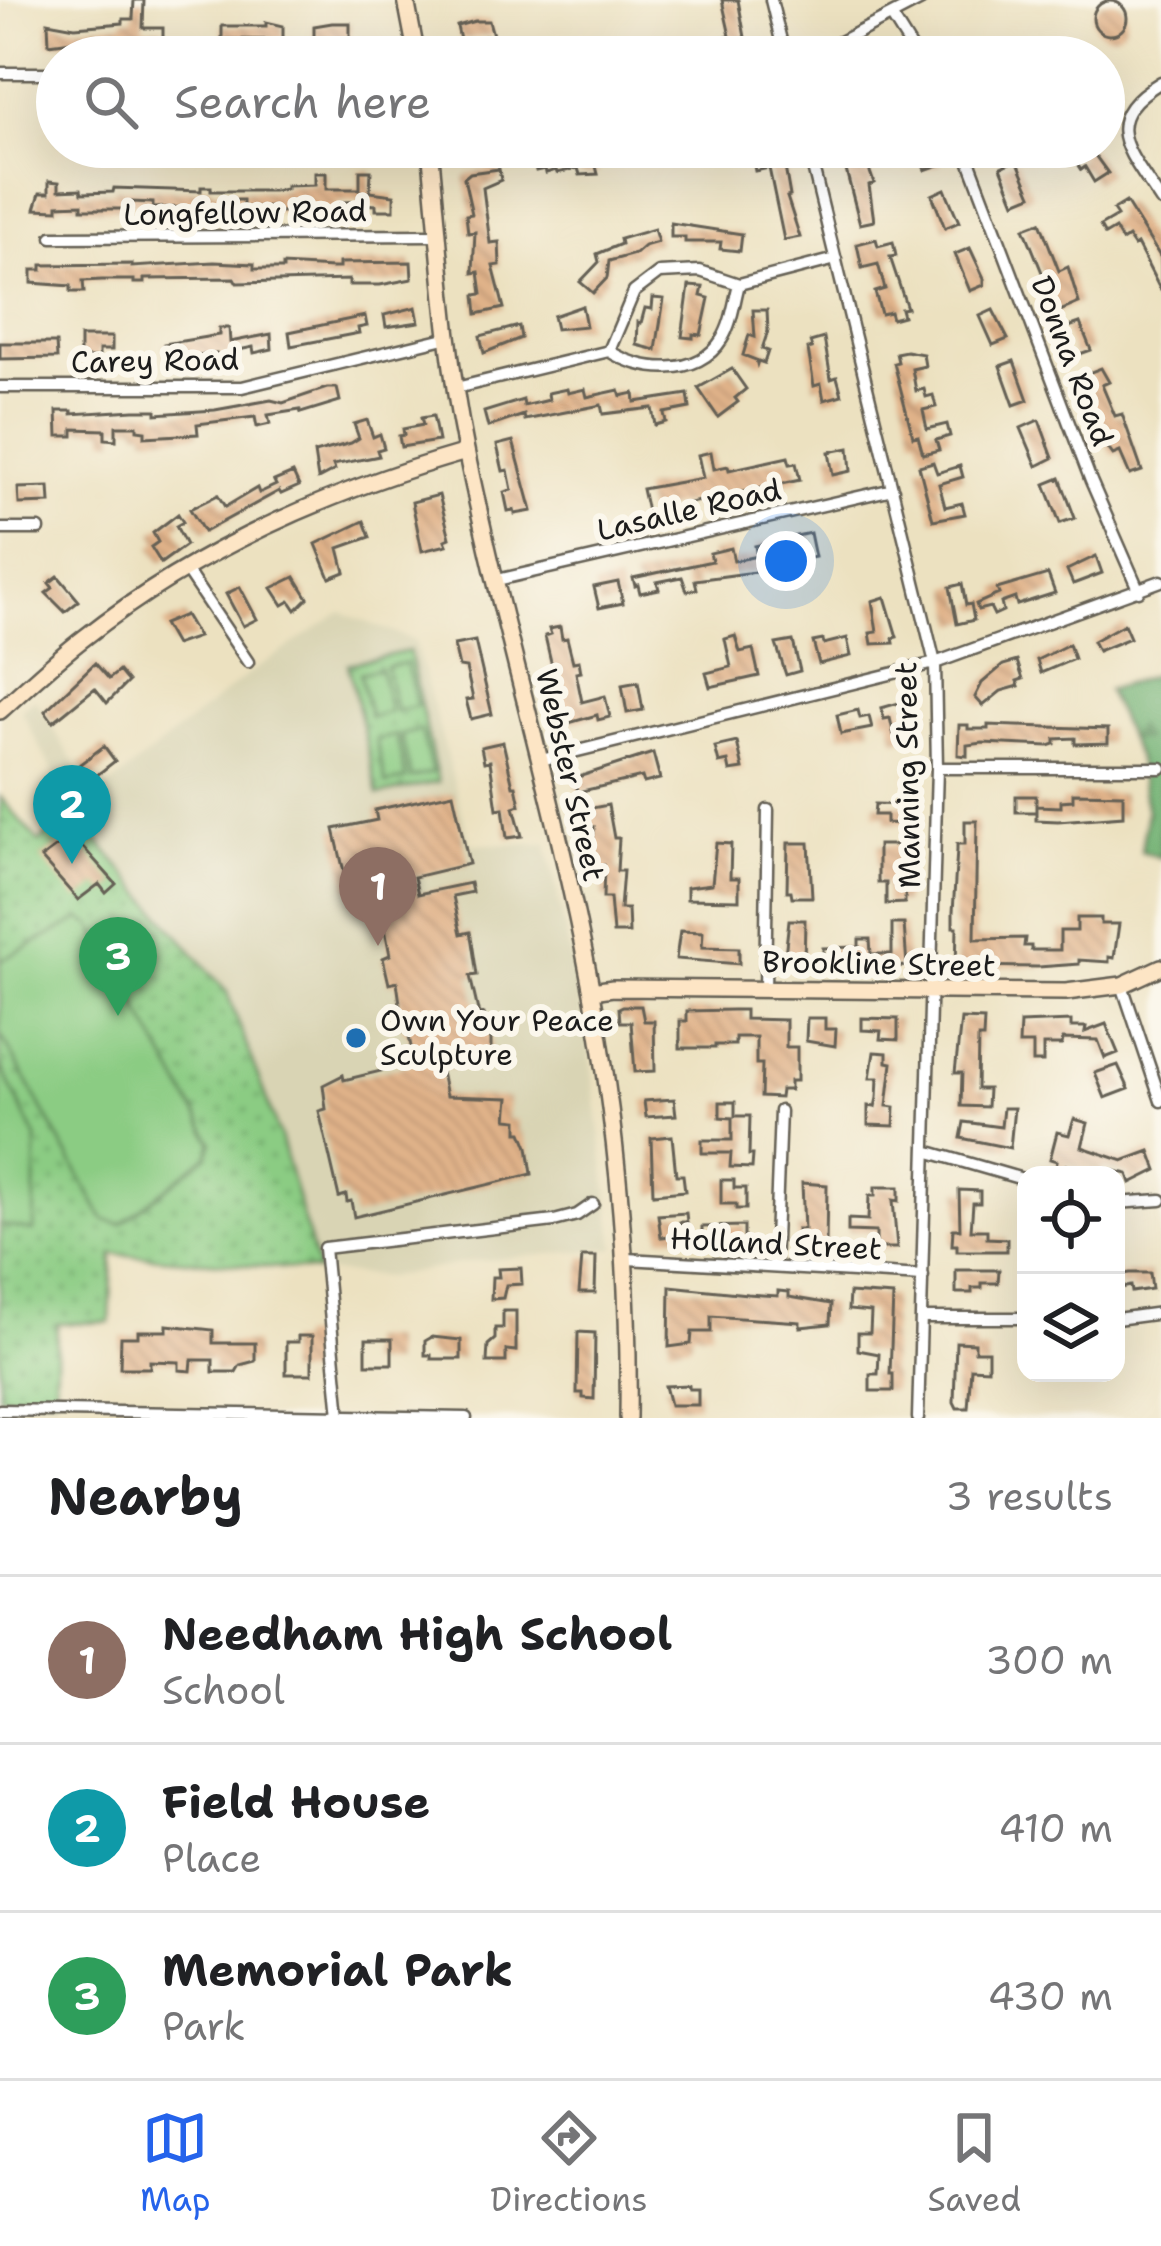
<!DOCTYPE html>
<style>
:root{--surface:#fff;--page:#f2f2f2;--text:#202124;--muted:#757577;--line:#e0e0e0;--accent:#2563eb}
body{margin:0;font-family:"Shantell Sans",sans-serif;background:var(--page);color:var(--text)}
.controls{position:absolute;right:36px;bottom:36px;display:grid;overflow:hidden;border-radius:24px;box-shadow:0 12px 48px #0002}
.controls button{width:108px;height:108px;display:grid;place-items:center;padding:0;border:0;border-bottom:3px solid var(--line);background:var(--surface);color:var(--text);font:60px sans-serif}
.you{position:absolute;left:786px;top:561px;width:42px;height:42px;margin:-30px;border:9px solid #fff;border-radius:50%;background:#1a73e8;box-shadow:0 0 0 18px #1a73e833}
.badge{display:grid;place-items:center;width:78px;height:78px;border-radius:50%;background:var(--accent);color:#fff;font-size:39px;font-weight:700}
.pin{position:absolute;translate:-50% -99px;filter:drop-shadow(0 3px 6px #0008)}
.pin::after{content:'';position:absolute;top:63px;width:42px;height:36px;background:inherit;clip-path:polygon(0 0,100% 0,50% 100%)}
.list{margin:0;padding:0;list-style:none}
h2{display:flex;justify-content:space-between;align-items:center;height:156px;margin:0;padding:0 48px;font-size:51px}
h2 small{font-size:39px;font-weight:400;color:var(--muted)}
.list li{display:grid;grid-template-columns:78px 1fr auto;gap:36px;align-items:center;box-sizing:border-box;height:168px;padding:0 48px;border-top:3px solid var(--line)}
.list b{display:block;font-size:45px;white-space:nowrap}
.list p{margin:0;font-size:39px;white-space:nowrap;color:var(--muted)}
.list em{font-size:39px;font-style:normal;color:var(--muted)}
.icon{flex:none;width:66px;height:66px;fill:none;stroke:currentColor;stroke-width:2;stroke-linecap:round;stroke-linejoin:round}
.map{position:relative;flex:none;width:1161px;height:1418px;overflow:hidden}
.search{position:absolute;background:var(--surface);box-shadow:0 12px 48px #0002;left:36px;right:36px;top:36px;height:132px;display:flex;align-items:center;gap:30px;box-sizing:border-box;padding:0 42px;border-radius:66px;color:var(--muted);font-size:45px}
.sheet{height:660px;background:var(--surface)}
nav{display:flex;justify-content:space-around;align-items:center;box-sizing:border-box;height:168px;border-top:3px solid var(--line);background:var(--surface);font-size:33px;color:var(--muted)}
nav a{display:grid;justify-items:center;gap:6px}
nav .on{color:var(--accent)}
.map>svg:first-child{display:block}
.built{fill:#d9d4b4}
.forest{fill:url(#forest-firs);stroke:#466646;stroke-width:3}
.park{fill:url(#park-dots);stroke:#547450;stroke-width:3}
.pitch{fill:#8bcc83;stroke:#547450;stroke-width:3}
.building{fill:url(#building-back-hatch)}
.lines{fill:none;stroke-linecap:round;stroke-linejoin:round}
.street-casing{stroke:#656155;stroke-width:15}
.secondary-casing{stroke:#656155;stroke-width:20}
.street{stroke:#fff;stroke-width:10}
.secondary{stroke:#fde5c5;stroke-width:15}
.poi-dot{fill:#1f6fb2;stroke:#fbf7ec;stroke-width:4.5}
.labels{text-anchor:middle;stroke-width:12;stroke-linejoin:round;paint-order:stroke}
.street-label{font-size:30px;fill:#1c1c1c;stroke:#fbf7ec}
.poi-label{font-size:30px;fill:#1c1c1c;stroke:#fbf7ec;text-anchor:start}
</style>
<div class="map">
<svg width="1161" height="1418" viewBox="0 0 1161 1418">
<defs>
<pattern id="forest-firs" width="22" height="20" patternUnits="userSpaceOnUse" patternTransform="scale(3)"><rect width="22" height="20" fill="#70b071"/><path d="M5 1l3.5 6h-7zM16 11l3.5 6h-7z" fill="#5b8e5c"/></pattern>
<pattern id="park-dots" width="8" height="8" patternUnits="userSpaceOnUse" patternTransform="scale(3)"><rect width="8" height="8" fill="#8bcc83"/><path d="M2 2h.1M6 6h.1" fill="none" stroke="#77af71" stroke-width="1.8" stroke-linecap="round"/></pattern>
<pattern id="building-back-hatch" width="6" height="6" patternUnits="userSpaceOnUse" patternTransform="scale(3)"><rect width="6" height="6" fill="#e0b289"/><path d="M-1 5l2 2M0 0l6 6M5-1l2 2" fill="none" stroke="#c09876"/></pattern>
</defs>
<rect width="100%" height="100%" fill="#fbf7ec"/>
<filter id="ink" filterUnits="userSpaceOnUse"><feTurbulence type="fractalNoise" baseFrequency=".00833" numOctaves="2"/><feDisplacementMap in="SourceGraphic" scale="24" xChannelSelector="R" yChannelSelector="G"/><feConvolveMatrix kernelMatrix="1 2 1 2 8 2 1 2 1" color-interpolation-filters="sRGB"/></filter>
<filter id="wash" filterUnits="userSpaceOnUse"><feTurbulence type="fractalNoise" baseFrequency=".004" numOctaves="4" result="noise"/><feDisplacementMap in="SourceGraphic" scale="48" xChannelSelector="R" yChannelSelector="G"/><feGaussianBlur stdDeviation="2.7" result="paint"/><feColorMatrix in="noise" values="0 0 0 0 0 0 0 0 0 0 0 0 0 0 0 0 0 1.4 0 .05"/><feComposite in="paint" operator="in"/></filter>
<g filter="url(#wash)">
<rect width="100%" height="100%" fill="#ece1c0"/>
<path class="built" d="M341,612l74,29 56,203h76l41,195 27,209 -140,13 -85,16 -72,-6 -38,-134 -53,-145 -153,-179 -53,-103 14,-11 61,98 151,-122z"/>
<path class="forest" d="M1161,673v185l-20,-7 6,-39 -10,-54 -30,-68z"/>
<path class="park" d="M409,651l29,131 -60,13 -30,-131z
M0,797l39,45 35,-29 153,179 53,145 38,134 -205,-17 -3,68 -53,2 -2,73 -55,-1z"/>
<path class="pitch" d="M406,663l11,43 -21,5 -10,-44z
M380,669l10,43 -20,5 -10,-44z
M421,730l11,43 -21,5 -10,-43z
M396,735l10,44 -20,5 -10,-44z
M81,919l11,6 120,217 -4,13 -87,69 -17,-4 -104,-187v-72z
M0,1064l36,74 -2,93 -34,-6z"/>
<g id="blocks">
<path class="building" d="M134,0h10l-1,28h20v15l-68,3v-8l-46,6 -1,-22 27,5 48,-4v-4h10z
M722,0h16l9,48 -33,9h-46l5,-10 -2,-7 11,-3 3,12 45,-13z
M1093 18a17 17 0 1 1 34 0a17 17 0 1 1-34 0Z
M475,21h14l4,14 -33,5 -3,-14z
M266,22l17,4v14l-61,-1v-13h44z
M332,23h18v18h-36v-15z
M572,147h19l7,27 -18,1 -2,-7 -21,5 -1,-3 -10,3 -1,-4 -9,2 -3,-12z
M750,147h19l2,6 11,-3 8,46 -3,1 13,40 -16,3 -15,-72 -14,3z
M840,147h21l13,36 -5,2 5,36 -14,3z
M903,147h28l11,17 -17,6 -5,-11 -10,4z
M1075,147h14l19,26 -14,9 -9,-15 -4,3 -6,-9 6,-4z
M1017,160l15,35 -17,7 -14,-35z
M499,169l2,11 -18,8 7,55 9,-1 1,23 -7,1 11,42 -27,6 -2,-19 7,-1 -3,-22 -6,1 2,-41 -7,1 -2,-18 6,-1 -8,-36 6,-5z
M360,171h11l-1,21 24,3v15h-18v-5l-14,-1v-3l-19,1 -8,3v6l-61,1v-5h-31v-7h-21v6l-69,2v-5l-21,-1v7h-50v-5l-24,1v5l-23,-1 5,-16h9v-12l10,1v8l22,-1 1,4 31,-1 1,-4 87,3v-4h10v4h63l12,-2v-3l29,-1v-12h11v16h34z
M945,189l14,33 -14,6 -13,-33z
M1126,202l35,56v33l-24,-47 -3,2 -6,-9 -6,4 -7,-12 -10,6 -5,-9 17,-10 -4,-6z
M1040,222l19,49 9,-4 11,36 -26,11 -4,-10 5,-2 -30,-74z
M671,223l71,11 -2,17 -20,-2 1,-7h-36v-5h-14z
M654,229l4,13 -14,4 -9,8 -26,7 -2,17 -14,15 -13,-11 19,-20 -2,-8 24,-10 -1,-5z
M876,239l2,7 15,-4 3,14 -6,1 17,51 -6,1 2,7 -11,3 -2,-7 -9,2 -6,-22 10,-3 -7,-25 -16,4 -5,-24z
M970,248l14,30v7l-14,6 -15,-37z
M214,262l40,2v5h29v-4l49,3h7v-5l72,-1 1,17 -32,6h-31v-5l-112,3 -3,-5 -90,1v4h-10v-3h-32l-19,1 1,11h-13v-6l-39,-3v-13h10v-5l90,-1v3z
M689,286l14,1 -2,9 8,2 -8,37 -8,-1v4l-11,-1z
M653,298l11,1 -8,51 -19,-5 1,-23 3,1 4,-15 7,1z
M582,306l4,20 -30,3 -3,-13z
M416,307l3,15 -33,5 -2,-12z
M753,310h14l1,21 -6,18 6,2 -4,12 -6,-2 -1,3 -1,-4 -13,-5 6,-20 6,2z
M993,310l15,29 -15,6 -13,-29z
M365,316l2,10 -9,2 1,5 -68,13 -2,-14z
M1080,323l11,27 -17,6 -11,-27z
M519,326l2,12 -37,15 -4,-17z
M219,328h10l1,14 41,-8 1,15 -18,4 -1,-6 -19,4v5l-18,1v-3l-51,5 -1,-15 55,-9z
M80,337h32v13h-13v8h-19z
M824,338l7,41 6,-2 5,18 -18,5 -3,-16 -7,2 -6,-37 4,-1 -2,-6z
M0,343h56l1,15 -57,1z
M906,351l17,3 2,12 -13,3 4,22 8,-2 2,8 7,-2 3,12 -13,3 4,19 20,-5 3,12 -14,4 3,10 -16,4 -5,-18 -5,1 -19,-74 4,-1 -2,-9z
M1014,361l14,39 -14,5 -14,-39z
M1101,368l8,14 -7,3 13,31 7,-2 20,57 -12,4 -10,-23 -7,3 -5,-7 -21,-58 7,-3 -6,-14z
M732,369l14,20 -11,9 3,4 -20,15 -20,-29z
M327,388h10l3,13 -39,12 -1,-3 -32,5 2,9 -13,3 -2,-10 -58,7 1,10 -53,3v-6l-8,-1v-4h-21v14l-11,-1v-9l-32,-1v7h-15l-1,-25h15v3l62,-4h22v4l59,-4 56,-10 12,3z
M567,389l1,4 17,-4 2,8 32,-7 2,6 13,-3 1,9 53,-8 2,14 -26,5 2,9 -11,3 -3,-17 -49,6 -2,-9 -76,15 -1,-5 -36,12 -4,-15 39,-12 1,6 25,-6 -1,-7z
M433,416l5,25 -37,6 -2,-11 5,-1 -1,-6 20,-4 -2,-7z
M367,420l6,17 7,-3 4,14 -7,2 2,6 -46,9 2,5 -17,9 -4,-26 37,-10 8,-5 -5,-14z
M1039,420l14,38 -16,8 -16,-38z
M513,441l19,70 -17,3 -1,-4 -6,1 -4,-19 8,-2 -4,-20 -5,1 -6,-26z
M849,448l2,23 -18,4 -4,-23z
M711,452l3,17 14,-3 1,4 59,-13 2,7 6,-1 4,17 -134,28v4l-18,4 -6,-27 61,-11 -5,-23z
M933,462l4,11 23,-7 3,11 -24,7 6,23 17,-4 3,11 -32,6 -14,-54z
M293,473l6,13 -18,8 -2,-3 -75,41 -14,-23 28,-14 7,12 32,-19 2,5 17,-8 -2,-4z
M1060,478l15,40 -15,5 -15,-39z
M49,487l1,16 -31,1 -1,-16z
M439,495l11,43 -5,2 2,5 -25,6 -10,-49z
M178,514l5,8 -7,4 10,19 -25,18 -10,-16 7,-5 -5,-9z
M364,521l6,16 -31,11 6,24 -15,6 -14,-34z
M810,533l5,24 -19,4 -4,-24z
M772,542l6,27 -83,11 2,9 -10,2 -5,-14 -25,5 2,7 -19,4 -2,-8 -3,1 -2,-8 79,-17 -2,-8 21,-5 3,13 23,-5 -2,-10z
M1096,556l6,17 -29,11 -6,-14z
M1048,574l7,19 -38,12 -2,-7 -14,5 2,8 -9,4 -4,-8 -12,3 -2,-6 23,-10 -2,-5z
M58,576l21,25 -14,11 -19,-19 7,-5 -4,-5z
M295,577l13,21 -12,12 -6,-9 -7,4 -11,-17z
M618,582l5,21 -24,5 -5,-21z
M962,584l4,21 5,-1 3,16 -17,4 -7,-37z
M240,587l17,32 -14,7 -17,-32z
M885,597l12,40 -4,1 1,5 -22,1 -2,-11 7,-1 -5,-31z
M185,615l13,22 -23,8 -12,-21z
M1124,624l6,14 -32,13 -5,-10z
M560,627l2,12 5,-1 6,24 6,-1 2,11 -5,1 6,29 23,-6 5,21 -12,3 -1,-5 -28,8 -3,-10 -7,2 -2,-9 4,-1 -16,-69 6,-2 -2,-5z
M735,636l5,16 13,-3 6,27 -49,11 -4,-14 25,-6 -6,-28z
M847,638l4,18 -32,8 -6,-22 10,-2 1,4z
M475,641l17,73 -21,5 -5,-19 7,-1 -7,-31 -7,-1 -5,-22z
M793,641l7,30 -14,4 -10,-31z
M1069,644l5,15 -33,14 -4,-13z
M1017,661l6,18 -6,2 2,5 -18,5 -18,15 -8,-9 7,-14 21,-18z
M95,663l14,16 10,-8 9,11 -21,21 -12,-15 -42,34 -8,-11z
M638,682l5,28 -16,3 -5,-28z
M902,702l8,34 -15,4 -5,-22 -6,1 -3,-11z
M858,710l2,8 9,-2 3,12 -31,6 -4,-19z
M959,725h9v4h20v-4l120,4v14l-33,1v-6l-20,1v5l-6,2 -66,-3 -16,2v11l-9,-1z
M503,742l10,44h3l4,19 -6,2 8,29 -15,2 -4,-30 -6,1 -7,-48 -6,1 -3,-15z
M737,742l6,27 -13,2 -2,-10 -9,2 -4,-16z
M104,746l11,15 -23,18 -12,-15z
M653,753l7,26 -16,4 -2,-6 -64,15 -3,-14z
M453,793l16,71 -55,13 4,17 52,-11 2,9 -19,4 8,38 9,-2 2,10 5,33 -7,1 9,39 5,-1 7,26v27h-51l6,29 63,2 -2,21 11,1v12h4l6,15 4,27 -178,43 -3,-16 -4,1 -1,-7 -7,2 -20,-86 7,-2 -3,-24 20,-10 1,5 70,-17 -6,-32 -4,1 -7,-50 -8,2 -6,-26 7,-3 -6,-31 -5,1 -5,-42 -26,6 -14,-60 43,-9 -2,-10z
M1073,793l50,1v22l-65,5 -22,-1v-8h-20v-16h20v15v-5l25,1v-6l12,-1z
M875,804l30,1 1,19 -20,-1v-8h-12z
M608,805l6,33h5l-2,33h6l-3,38h8l1,24h-16l-3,-35h-7l1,-33 -7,-1v-8l-4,-1 1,-28 -3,1 -4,-19z
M965,821h12l-2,118 50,-1 -1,8h7v4h29v-19h17v-13h24v6h18l-5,34 -5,-1v5l-30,-2v4l-41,3 -68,-1v4h-14l1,-43h-4v-15l4,-62v-6h8z
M72,835l44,49 -10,9 -7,-9 -21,16 -37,-42z
M716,843l15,1 -1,34h9v22l-52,-1v-12l25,-3z
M788,843h21l3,54h-20l-1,-6h-4z
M878,845h28l-1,58 -19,1v-21h-8z
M789,920h16l-1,44h-20z
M892,924h12l3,42 -49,3v-4l-19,-1v5h-16v-21l36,-1v-8h11l1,15h21z
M680,931l23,1 -1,15 37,1v16l-63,-5z
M623,1006h18l3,15h10l1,50 -20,1 -4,-50h-11l-1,-14z
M733,1010h12v9l41,1v27h11v34h-7v9h-9l-1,8 -19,-1 1,-33h-6v-27h-21v8h-20v3h-35v-27h7v-10z
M807,1018h18v11h11l-1,17 -29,-5z
M862,1018l36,1v21l-18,-1 1,-8 -19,-1z
M961,1019l23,1 -1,18h-5l-1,51h11l-1,18 -26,-1 1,-33h-7z
M1071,1021v6h15l-1,5 21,-8 12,29 -13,5 -7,-18 -35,-1 -1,6h-19v17h-10v-18h-14l1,-21z
M874,1052l13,1v9l5,1 -5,43 8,1 -1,19 -26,-1v-19l7,1 2,-9 1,-20h-8z
M1118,1065l11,24 -24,9 -10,-25z
M674,1099l2,16 -30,2 -2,-16z
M720,1102h15v14h15l-1,39h4l-1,13 -22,-1 1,-14h-29v-13h30v-22l-12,-1z
M1003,1108h11l-4,40 -49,-10 3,-16 37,5z
M1074,1119l14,4 -6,24 41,14 27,-10 7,19 -26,13 -3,-9 -26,-6 -1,5 -35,-8 -2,7 -9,-2 2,-9 -7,-2 7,-27 12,3z
M672,1136l4,39h7l2,16 -32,3 -2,-56z
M721,1180h13v8h12v21h-10v-5h-15z
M802,1183l25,2 -1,60 -29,-4v-12h7z
M875,1187h24v14l-6,-1 4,48h-21v-16l-28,-1v-12l20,1 1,-24h6z
M959,1190l21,1v12h-7l-2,27h16v8l20,1v12h-50v-6h-5l1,-16h7z
M686,1213l1,9h-7l1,13 -20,2 -3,-22z
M744,1226v15l-42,-3v-11z
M582,1257h14l-1,36h-16z
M521,1268l1,16 -16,1 -3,13 -12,1 1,-22h7l-1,-8z
M956,1270h43l-1,13h-16v5h-10v5h-16z
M1130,1273h20l2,16 -20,3 -1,-6 -10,2 -2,-13z
M670,1286l77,8 31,2v-5l11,1v5l42,7 -1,20 -30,3v-5l-89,-6v16h-19l-1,12 -22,3z
M849,1293l44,3 -3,78h3v17h-23v-17h8l1,-20 -21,-4v-17h12l1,-21 -23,-2z
M503,1311h13v40l-10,-1v12h-19l1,-17 7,-6v-11h8z
M167,1325l46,5v13h42v18l-15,4 -4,7h-23v-12h-21l-1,11 -12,-1v-8l-29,-1v7h-30l1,-31h17v-6h29z
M578,1332l17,1 -1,66 -11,-1v-5h-6z
M298,1336h14v38h-26v-32h12z
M432,1337l29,3v19h-30v-4h-6v-14z
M366,1339h26v25h-26z
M956,1342l19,1v8h13v18l-17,-1 -3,40h-11l-3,-6z
M689,1385v4h9v16h-28l-5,-19z"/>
</g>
</g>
<g filter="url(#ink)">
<use href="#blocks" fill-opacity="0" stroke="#656155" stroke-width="3"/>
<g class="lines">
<g class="street-casing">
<path id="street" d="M771,0l14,57
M892,17l25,40
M811,57l110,-57
M0,73h57
M1161,82c-65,39 -33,68 0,119
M808,147l127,516 2,105 -19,650
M964,147l127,334 48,110
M430,151l23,-4
M52,237l386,-2
M609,351c32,21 89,27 113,-12 10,-16 12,-37 17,-55
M0,387h242l207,-50
M456,388l153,-37 25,-59 25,-19 41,-2 39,13 97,-25
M0,529h39
M186,570l62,92
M497,580l396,-91
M541,760l394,-97 226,-82
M937,768h224
M1122,985l39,116
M765,989l3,-179
M926,1151l100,29
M1116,1203l45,-3
M627,1259l296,17
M774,1267l6,-156
M921,1318h105
M1116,1319l45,-6
M0,1410l466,8
M340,1416l-16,-168 230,-27 23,-6 16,-11"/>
</g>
<g class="secondary-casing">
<path id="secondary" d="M406,0l11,57
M430,147c10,99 15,200 35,298 37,184 93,364 127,548 26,142 38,282 36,425
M0,711c28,-25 55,-51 84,-73 113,-89 245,-147 382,-186
M592,991l21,-3 453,4 56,-7 39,-18"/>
</g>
<use href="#street" class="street"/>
<use href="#secondary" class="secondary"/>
</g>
</g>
<circle class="poi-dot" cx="356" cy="1038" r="12"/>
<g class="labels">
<g class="street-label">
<text transform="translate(245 213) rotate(-1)" y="10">Longfellow Road</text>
<text transform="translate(155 361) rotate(-1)" y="10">Carey Road</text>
<text transform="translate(1072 361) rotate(69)" y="10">Donna Road</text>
<text transform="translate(689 510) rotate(-13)" y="10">Lasalle Road</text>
<text transform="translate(570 775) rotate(77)" y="10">Webster Street</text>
<text transform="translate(908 775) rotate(-91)" y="10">Manning Street</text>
<text transform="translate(879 964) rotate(1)" y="10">Brookline Street</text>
<text transform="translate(776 1244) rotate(3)" y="10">Holland Street</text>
</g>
<g class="poi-label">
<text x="380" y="1031">Own Your Peace<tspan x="380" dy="34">Sculpture</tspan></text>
</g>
</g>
</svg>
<div class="controls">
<button><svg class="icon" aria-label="locate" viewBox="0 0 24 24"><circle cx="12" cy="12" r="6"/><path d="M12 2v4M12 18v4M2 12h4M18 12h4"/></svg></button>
<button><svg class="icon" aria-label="layers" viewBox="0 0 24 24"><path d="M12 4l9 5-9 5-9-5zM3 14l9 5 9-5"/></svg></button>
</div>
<div class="you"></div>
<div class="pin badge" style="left:378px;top:946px;background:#8d6e63">1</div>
<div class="pin badge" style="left:72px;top:864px;background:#0f9aa8">2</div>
<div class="pin badge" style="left:118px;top:1016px;background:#2e9e5b">3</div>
<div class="search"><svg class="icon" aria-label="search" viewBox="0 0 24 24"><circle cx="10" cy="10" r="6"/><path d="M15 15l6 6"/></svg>Search here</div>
</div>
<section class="sheet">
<h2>Nearby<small>3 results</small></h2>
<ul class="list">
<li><span class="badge" style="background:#8d6e63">1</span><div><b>Needham High School</b><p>School</p></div><em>300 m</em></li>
<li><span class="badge" style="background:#0f9aa8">2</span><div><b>Field House</b><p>Place</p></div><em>410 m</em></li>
<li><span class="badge" style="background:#2e9e5b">3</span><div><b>Memorial Park</b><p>Park</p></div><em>430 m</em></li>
</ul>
</section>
<nav>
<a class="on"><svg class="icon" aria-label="map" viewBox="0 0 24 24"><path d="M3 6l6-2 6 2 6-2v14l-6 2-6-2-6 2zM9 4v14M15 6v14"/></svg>Map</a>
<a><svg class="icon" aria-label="directions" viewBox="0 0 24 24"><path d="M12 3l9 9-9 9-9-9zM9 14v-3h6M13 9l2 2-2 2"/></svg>Directions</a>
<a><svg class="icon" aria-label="saved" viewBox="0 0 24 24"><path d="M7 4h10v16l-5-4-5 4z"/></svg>Saved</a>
</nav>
